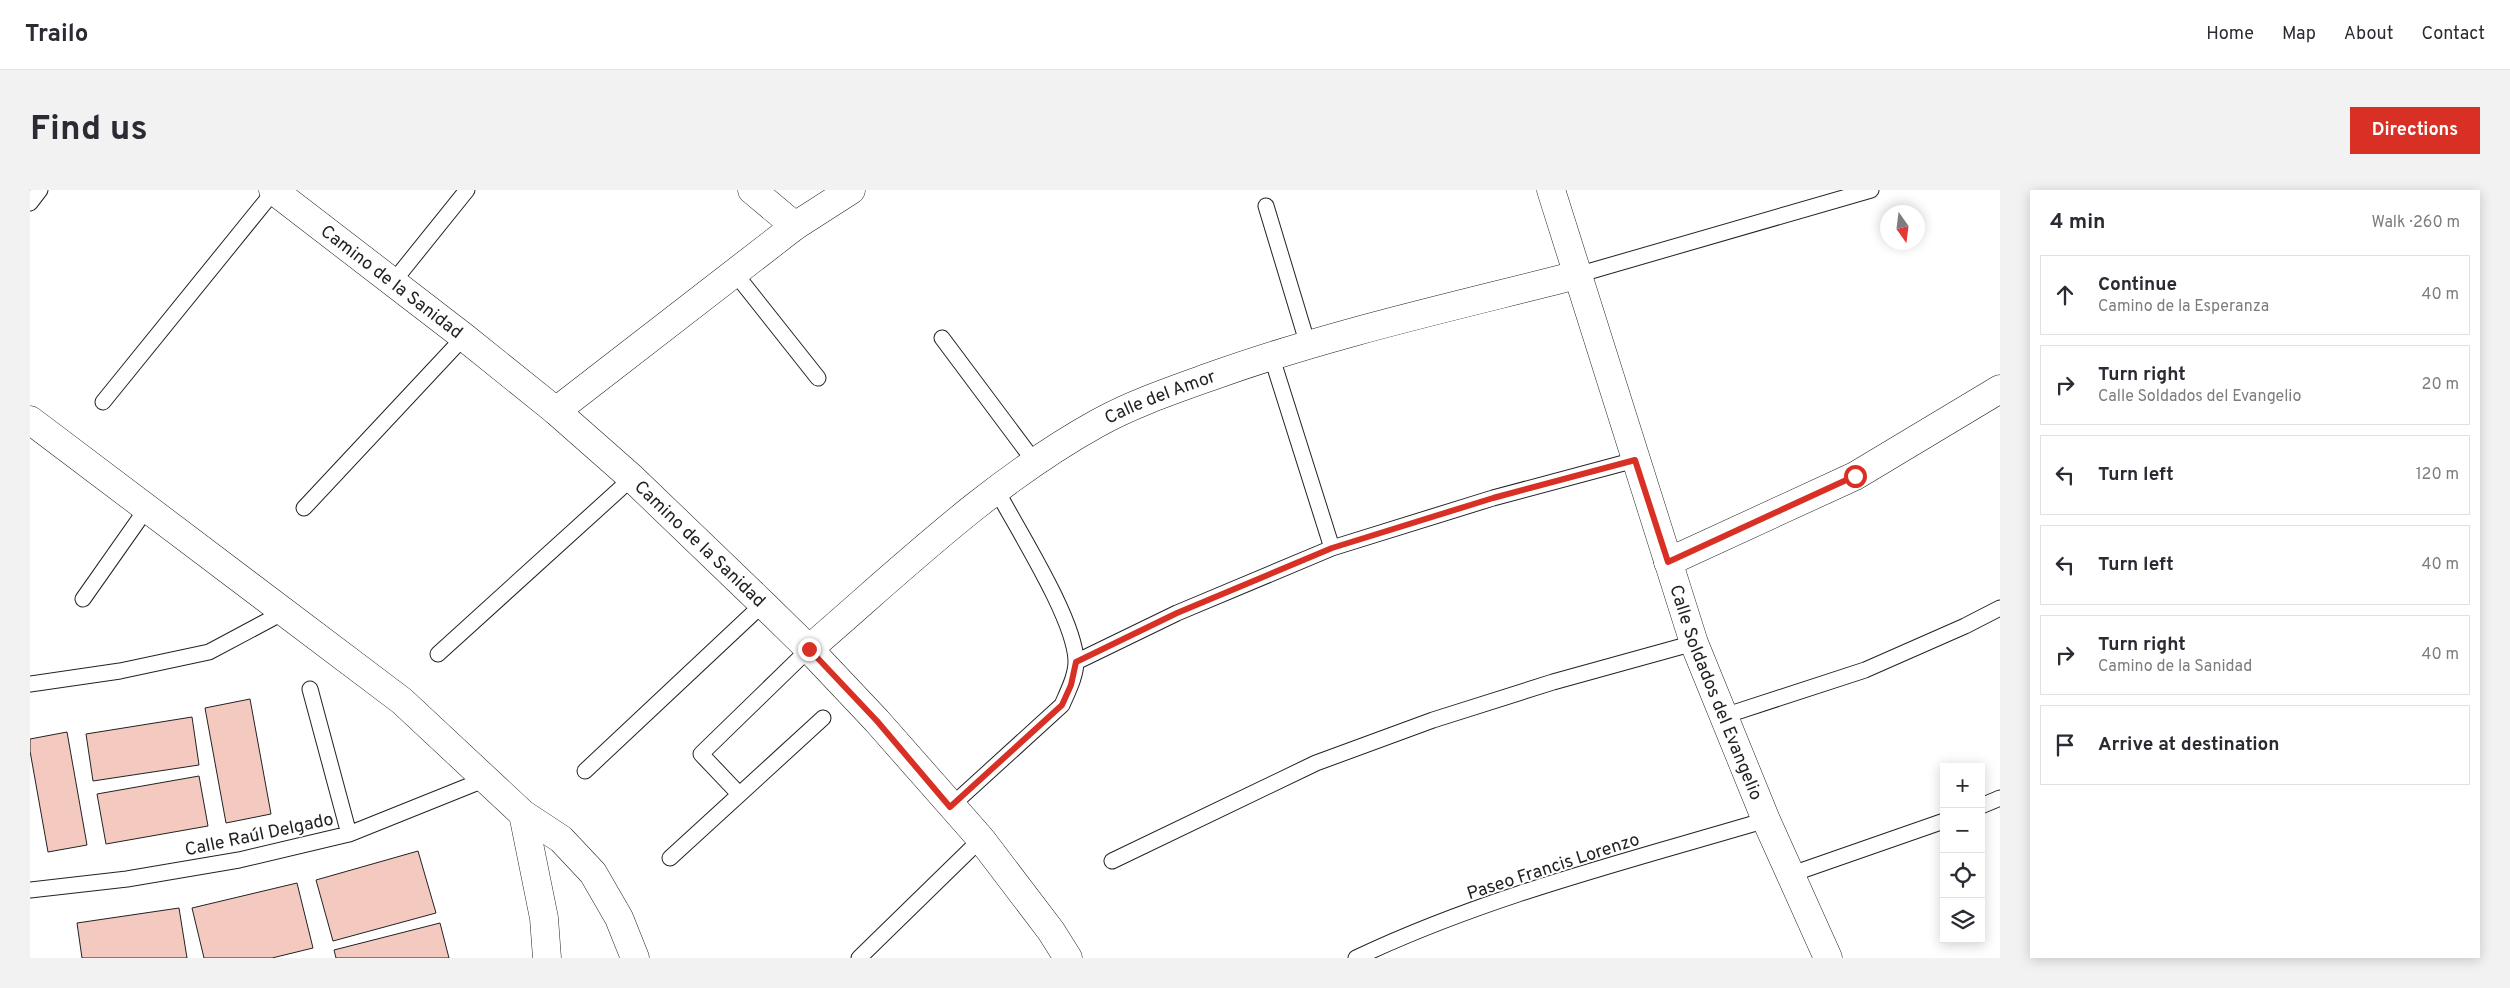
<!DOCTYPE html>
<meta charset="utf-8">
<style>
:root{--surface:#fff;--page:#f2f2f3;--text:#2b2b33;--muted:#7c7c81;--line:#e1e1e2;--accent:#d93025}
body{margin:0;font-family:Overpass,sans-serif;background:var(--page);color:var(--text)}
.controls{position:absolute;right:15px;bottom:15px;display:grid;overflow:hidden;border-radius:0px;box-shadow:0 2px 12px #0003}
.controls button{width:45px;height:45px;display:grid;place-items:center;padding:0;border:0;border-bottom:1px solid var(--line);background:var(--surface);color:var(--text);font:25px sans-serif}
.compass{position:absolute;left:1850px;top:15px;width:45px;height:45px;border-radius:50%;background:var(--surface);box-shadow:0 2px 12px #0003;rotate:166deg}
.stop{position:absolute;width:15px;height:15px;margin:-11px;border:4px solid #d93025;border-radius:50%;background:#fff}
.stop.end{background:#d93025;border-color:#fff;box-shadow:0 1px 5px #0008}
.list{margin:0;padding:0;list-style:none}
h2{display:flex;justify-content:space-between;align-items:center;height:65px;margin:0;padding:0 20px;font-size:21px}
h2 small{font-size:16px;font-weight:400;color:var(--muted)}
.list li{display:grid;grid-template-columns:32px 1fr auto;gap:15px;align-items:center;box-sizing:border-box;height:80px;margin:0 10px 10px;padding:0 10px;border:1px solid var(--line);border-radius:0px}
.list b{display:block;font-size:19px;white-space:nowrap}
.list p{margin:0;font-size:16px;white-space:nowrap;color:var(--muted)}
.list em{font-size:16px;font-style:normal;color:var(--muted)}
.icon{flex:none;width:28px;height:28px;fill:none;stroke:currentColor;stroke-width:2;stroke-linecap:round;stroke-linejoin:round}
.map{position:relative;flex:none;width:1970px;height:768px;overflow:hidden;border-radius:0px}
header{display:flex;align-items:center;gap:30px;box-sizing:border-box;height:70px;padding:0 25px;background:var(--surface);border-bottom:1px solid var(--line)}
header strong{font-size:24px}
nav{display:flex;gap:28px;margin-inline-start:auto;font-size:18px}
.intro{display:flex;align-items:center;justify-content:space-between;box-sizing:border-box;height:120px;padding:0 30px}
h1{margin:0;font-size:35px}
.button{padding:12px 22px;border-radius:0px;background:var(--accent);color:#fff;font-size:18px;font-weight:700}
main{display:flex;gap:30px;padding:0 30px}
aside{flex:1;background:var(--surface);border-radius:0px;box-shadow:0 2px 12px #0003}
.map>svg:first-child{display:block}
.building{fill:#f3c9c0;stroke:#222}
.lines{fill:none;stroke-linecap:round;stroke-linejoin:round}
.service-casing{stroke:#222;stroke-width:17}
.minor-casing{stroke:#222;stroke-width:29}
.service{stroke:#fff;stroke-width:15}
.minor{stroke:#fff;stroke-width:28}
.route{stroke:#d93025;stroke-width:6}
.labels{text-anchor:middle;stroke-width:4;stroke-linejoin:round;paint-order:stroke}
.street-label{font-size:18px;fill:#222;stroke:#fff}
</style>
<header>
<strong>Trailo</strong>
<nav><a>Home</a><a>Map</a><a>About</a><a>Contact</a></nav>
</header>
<div class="intro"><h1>Find us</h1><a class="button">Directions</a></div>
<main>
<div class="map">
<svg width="1970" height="768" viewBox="0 0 1970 768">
<rect width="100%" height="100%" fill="#fff"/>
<path class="building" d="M220,509l21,115 -45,9 -21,-115z
M162,527l7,48 -106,16 -7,-47z
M37,542l20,113 -39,7 -18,-101v-12z
M169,586l9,50 -102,18 -9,-50z
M388,661l18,62 -103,28 -17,-61z
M267,693l16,65 -41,10h-68l-12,-50z
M149,718l8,50h-105l-5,-35z
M410,733l9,35h-113l-2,-8z"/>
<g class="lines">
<g class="service-casing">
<path id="service" d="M0,13l10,-13
M1236,16l42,139
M704,82l84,106
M1547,85l294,-85
M363,92l74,-92
M912,148l92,123
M1241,165l61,193
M73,212l171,-211
M274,318l160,-171
M53,409l64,-91
M408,464l194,-176
M1046,472l101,-49 155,-65 161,-50 142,-38
M0,494l90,-13 89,-19 75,-40
M280,499l39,145
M1694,526l141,-46 100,-44 35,-18
M555,581l178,-167
M709,604l-38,-40 108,-105
M1951,616l19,-8
M920,617l112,-102c6,-14 14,-29 14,-44 -1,-42 -59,-132 -80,-172
M640,668l153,-140
M1082,671l204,-98 117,-43 120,-38 141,-39
M1762,684l152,-53
M0,700l97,-11 112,-19 110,-26 137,-55
M829,768l122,-119
M1326,768c130,-62 272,-97 410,-138"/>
</g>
<g class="minor-casing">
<g id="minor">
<path id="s1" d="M243,0l191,147 92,74 76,67 131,126 46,45 68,72 104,118 70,92 17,27"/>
<path d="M722,0l43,36"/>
<path id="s2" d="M1521,0l143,453 72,177 62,138"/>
<path d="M526,221l239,-185 56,-36"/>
<path d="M0,230l372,281 121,113 38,25 32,34 26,45 16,40"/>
<path d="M1638,372l187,-86 145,-87"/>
<path id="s3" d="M779,459c93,-80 182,-167 289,-226 36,-20 78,-34 117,-48 118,-42 241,-69 362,-100"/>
<path d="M493,624l21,104 3,40"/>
</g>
</g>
<use href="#service" class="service"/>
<use href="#minor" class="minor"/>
</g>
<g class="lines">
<path class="route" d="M779,459l68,72 73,86 112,-102 9,-20 5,-23 101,-49 155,-65 161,-50 142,-38 33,102 187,-86"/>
</g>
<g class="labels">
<g class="street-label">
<text dy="6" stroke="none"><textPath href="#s1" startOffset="150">Camino de la Sanidad</textPath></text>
<text dy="6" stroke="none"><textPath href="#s3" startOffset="435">Calle del Amor</textPath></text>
<text dy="6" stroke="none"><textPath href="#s1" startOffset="555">Camino de la Sanidad</textPath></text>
<text dy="6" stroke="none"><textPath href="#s2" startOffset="529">Calle Soldados del Evangelio</textPath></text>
<text transform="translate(229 644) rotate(-12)" y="6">Calle Raúl Delgado</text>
<text transform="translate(1523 676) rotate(-18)" y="6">Paseo Francis Lorenzo</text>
</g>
</g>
</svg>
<div class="controls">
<button>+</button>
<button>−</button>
<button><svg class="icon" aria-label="locate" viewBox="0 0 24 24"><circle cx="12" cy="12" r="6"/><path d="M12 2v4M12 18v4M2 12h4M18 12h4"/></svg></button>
<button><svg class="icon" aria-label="layers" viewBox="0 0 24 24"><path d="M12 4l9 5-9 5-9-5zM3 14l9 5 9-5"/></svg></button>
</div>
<svg class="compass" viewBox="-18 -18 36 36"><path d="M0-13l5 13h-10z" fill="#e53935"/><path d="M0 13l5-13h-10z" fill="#7c7c81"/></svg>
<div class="stop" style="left:1825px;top:286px"></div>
<div class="stop end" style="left:779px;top:459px"></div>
</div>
<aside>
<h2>4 min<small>Walk · 260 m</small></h2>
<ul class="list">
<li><svg class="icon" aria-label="ahead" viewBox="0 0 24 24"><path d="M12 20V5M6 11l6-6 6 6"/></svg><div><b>Continue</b><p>Camino de la Esperanza</p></div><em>40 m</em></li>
<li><svg class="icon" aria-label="right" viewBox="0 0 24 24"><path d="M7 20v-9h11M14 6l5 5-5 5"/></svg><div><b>Turn right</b><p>Calle Soldados del Evangelio</p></div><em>20 m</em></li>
<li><svg class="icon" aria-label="left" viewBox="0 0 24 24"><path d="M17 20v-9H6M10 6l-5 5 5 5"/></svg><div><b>Turn left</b></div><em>120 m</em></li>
<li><svg class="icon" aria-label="left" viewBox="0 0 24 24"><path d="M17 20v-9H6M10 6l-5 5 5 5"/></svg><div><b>Turn left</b></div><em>40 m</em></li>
<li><svg class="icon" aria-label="right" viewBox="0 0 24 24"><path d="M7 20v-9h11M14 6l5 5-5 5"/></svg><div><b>Turn right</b><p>Camino de la Sanidad</p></div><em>40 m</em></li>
<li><svg class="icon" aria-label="arrive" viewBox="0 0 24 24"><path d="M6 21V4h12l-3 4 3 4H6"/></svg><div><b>Arrive at destination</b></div></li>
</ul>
</aside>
</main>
